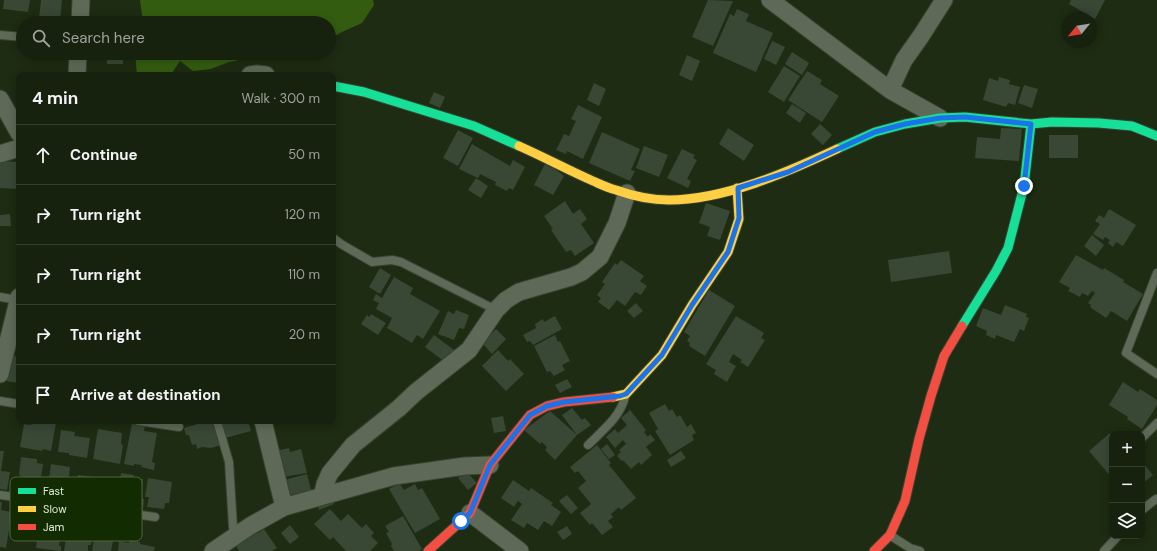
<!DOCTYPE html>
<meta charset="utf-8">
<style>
:root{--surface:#16210e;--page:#1f2917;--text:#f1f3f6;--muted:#9ea39e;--line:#353e2e}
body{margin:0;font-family:"DM Sans",sans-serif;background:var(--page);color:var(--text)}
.controls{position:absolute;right:12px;bottom:12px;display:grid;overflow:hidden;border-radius:8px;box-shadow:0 2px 10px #0003}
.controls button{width:36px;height:36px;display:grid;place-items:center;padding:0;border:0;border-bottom:1px solid var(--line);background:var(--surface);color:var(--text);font:20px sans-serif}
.compass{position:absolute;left:1061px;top:12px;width:36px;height:36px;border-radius:50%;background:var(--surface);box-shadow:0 2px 10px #0003;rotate:240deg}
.stop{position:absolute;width:12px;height:12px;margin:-9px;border:3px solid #1a73e8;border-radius:50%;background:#fff}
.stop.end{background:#1a73e8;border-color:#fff;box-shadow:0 1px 4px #0008}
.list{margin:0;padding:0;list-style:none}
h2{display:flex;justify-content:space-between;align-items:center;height:52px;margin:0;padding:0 16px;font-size:17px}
h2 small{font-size:13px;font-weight:400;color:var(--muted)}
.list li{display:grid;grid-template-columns:26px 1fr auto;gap:12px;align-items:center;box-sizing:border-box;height:60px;padding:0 16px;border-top:1px solid var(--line)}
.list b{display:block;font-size:15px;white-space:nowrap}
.list em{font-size:13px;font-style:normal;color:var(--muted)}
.icon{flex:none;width:22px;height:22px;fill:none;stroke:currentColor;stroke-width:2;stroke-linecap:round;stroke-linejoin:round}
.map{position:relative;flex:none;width:1157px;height:551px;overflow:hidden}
.search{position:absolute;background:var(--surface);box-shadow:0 2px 10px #0003;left:16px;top:16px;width:320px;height:44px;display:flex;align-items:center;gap:10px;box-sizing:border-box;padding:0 14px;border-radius:22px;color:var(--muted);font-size:15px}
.panel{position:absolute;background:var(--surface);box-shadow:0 2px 10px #0003;left:16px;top:72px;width:320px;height:352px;border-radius:8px}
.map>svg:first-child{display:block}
.green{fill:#335c10}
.building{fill:#384835}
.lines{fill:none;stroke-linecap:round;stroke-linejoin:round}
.lane-casing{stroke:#384331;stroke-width:10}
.street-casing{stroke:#384331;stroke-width:19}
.fast-casing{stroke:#384331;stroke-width:11}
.slow-casing{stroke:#384331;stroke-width:11}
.jam-casing{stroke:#384331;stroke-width:11}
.lane{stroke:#5e6957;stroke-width:8}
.street{stroke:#5e6957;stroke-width:17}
.fast{stroke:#16e098;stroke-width:9}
.slow{stroke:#ffcf43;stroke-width:9}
.jam{stroke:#f24e42;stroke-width:9}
.route{stroke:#1a73e8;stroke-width:5}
.key{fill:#132b00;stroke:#50653f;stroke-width:1}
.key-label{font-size:11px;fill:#ddedd3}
</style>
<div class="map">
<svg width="1157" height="551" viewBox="0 0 1157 551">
<rect width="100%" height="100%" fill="#1d2c12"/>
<path class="green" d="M140,0h233l1,5 -12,18 -20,9 -13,7v-16h-186z
M135,53h130v2l-36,7 -18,7 -18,2 -13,-10 -8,12 -4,2h-31z"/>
<path class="building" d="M4,0h26l-2,12 -25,-3z
M41,0h21l-2,21 -21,-2z
M708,0l25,1 -20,45 -21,-9z
M1071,0h34l-10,19 -26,-15z
M737,9l12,5 -3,7 27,12 -17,39 -43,-19 17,-39 4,2z
M772,41l13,6 -9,18 -12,-6z
M792,52l17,11 -7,12 -17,-11z
M100,53h23v11h-16v-10h-7z
M687,55l13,6 -8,20 -13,-6z
M784,66l16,10 -16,26 -16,-10z
M807,71l15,9 -2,4 19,12 -17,26 -34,-22z
M999,77l11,3 -1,4 11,3 -5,18 -7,-2 -2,4 -23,-7 6,-22 9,3z
M594,83l12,6 -7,17 -12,-6z
M1024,85l14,4 -6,19 -14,-5z
M434,92l11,5 -5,11 -11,-5z
M792,104l14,9 -6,10 -14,-10z
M578,105l24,12 -19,42 -16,-8 -1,3 -10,-4 8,-16 5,2 7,-15 -5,-2z
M820,124l12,11 -9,10 -12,-11z
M728,128l26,17 -10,16 -25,-17z
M1001,128l21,1 -3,32 -44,-3 2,-21 23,2z
M458,130l15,8 -15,28 -15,-8z
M602,132l38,17 -9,21 4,1 -5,10 -41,-18z
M1049,135h29v23h-29z
M472,144l38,22 3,-6 12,7 -12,23 -4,-2 -2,3 -12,-6 1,-3 -16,-8 -2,4 -19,-9z
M644,146l24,9 -9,22 -23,-9z
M682,149l13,6 -2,3 4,2 -10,19 4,2 -3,7 -21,-10z
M0,161l19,1v27l-19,-1z
M546,162l18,14 -11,19 -19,-10z
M476,178l12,8 -7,12 -13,-8z
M565,201l8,13 7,-5 7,10 -6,5 13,19 -19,13 -4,-6 -5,2 -15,-22 2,-1 -9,-13z
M706,203l24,8 -10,29 -13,-4 3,-9 -11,-4z
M1109,209l27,16 -13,21 -7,-4 -3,5 -5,-4 2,-3 -5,-3 -2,3 -10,-6 7,-10 -5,-3 4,-6 5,3z
M10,214l1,12h-11v-11z
M1092,235l12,10 -8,11 -12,-10z
M949,251l3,22 -61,9 -3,-22z
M1076,255l27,15 1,-2 20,12 -1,2 20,12 -16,27 -16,-10 -5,7 -16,-11 1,-2 -3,-2 7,-10 -3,-2 -4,5 -6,-3 -2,4 -12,-6 2,-3 -11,-6z
M621,260l23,16 -4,5 7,5 -6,9 -6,-3 -10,14 -8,-6 -8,10 -11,-8 3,-4 -4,-3 8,-11 -3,-2 13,-19 2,2z
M380,268l11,7 -11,19 -11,-7z
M394,277l19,11 -3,6 30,17 -17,28 -6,-4 -5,8 -25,-15 5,-10 -16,-9 3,-6 -6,-3 3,-6 6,4z
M709,290l26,16 -30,50 -16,-10 1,-3 -3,-2 3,-5 -6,-4z
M636,303l7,8 -9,7 -7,-7z
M1005,305l22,9 -1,3 3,1 -5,13 -4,-2 -6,13 -18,-7 -1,4 -9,-4 1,-4 -11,-5 7,-18 18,7z
M456,310l13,5 -5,14 -5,-1 -5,12 -16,-6 10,-23 6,3z
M371,314l15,9 -8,12 -17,-11 6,-9 2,2z
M555,316l7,13 -29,16 -3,-4 -3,1 -4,-7 13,-7 -1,-4 8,-5 1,3z
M736,316l28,17 -3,5 4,2 -17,27 -8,-5 2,-2 -9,-6 -4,8 7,4 -9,16 -13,-8 2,-4 -10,-6z
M496,329l10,10 -14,15 -10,-11z
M434,335l20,15 -9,12 -20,-15z
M555,335l3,7 2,-1 10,20 -8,4 3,5 -11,6 -4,-5 -3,1 -13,-26z
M498,350l10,11 2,-2 14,15 -18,17 -24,-25z
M11,355l8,2v26l-13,-2z
M567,379l5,8 -12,6 -5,-8z
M1123,382l15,10 2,-3 17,11v5l-15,24 -15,-10 1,-2 -19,-12z
M665,404l4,7 3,-2 5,8 3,-2 7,12 4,-3 5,9 -4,2 2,5 -24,15 -15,-24 3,-2 -9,-16z
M572,408l10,12 3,-2 6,7 -14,10 -15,-20z
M630,410l16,20 -2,2 4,5 2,-3 5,6 -9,7 6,8 -11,10 -2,-3 -8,7 -8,-9 -1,1 -5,-5 4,-4 -2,-2 7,-6 -3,-4 -8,8 -9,-11 9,-8 3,4 9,-8 -6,-7z
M550,411l27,24 -22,25 -10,-10 2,-3 -5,-5 -2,2 -16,-14z
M503,416l3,15 -12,2 -3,-15z
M32,421h13l11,2 -5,28 -8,-2 -1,2 -22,-4 4,-23 7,1z
M207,421h6l8,24 -10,3 -9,-1 -5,2 -1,-5 -4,1 -3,-10h-3l-2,-7z
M221,421h27l3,10 -26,7z
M132,424l13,2 -1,5 13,2 -5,29 3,1 -1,7 -13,-3 1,-2 -8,-1v2l-10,-2z
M98,429l24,4 -1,11 2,1 -3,19 -27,-5z
M61,430l14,2 -1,4 16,2 -3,20 -18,-3v-2l-11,-1z
M1110,433l2,3v42l-23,-27z
M607,444l8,11 -6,4 -8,-10z
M597,445l14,18 -2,2 27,33 -15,12 -2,-3 -8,7 2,3 -5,4 5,6 -11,8 -10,-12 -2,2 -10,-12 11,-9 -13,-16 8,-7 -8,-10 -3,2 -5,-6z
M289,448l1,4 11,-3 6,24 -24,4 -7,-26z
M0,451h4l-3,20 9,1 -3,18 -7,-1z
M681,451l5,7 -15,9 -4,-7z
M21,457l16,2v4l6,1 -4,28 -20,-2 2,-14 -2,-1z
M1142,462l11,13 -11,9z
M51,464l19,3 -3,29 -20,-3z
M466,471l11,12 -9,7 -10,-12z
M121,473l13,2 -1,3 10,1 -2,16h-4v3l7,1 -1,12 -19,-3 1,-3 -6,-1 1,-10h-2z
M307,474l4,16 -23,6 -4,-16z
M78,475l33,4 -3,25 -33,-4z
M148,478l24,4 -3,21h-4l-1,6 -17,-2 2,-10h-4z
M513,480l16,11 2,-3 22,15 -2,2 10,7 -9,14 -8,-5 -6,9 -11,-7 -3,5 -13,-8 11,-16 -4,-3 -4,6 -13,-9z
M399,483l5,7 11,-6 3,6 4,-2 18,31 -25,14 -26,-44z
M567,495l11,13 -7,6 -12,-13z
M332,498l2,6 -15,6 -2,-7z
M0,502h2l-1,8 11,2 -6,36 -6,-1z
M330,509l11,12 7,-7 14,14 4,-4 8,9 -3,3 7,7 -8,8h-24l-13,-14 -3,3 -16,-16z
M403,516l19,33 -3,2h-25l-3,-5 1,-2 -6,-11 3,-1 -4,-6z
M41,523l21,3 -3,20h2v5l-25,-3 2,-17 2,1z
M290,525l9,12 -9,7 -9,-11z
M567,526l5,8 -9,6 -6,-8z
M256,529l2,4 6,-4 13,19 -5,3h-33l-3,-5 12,-8 -2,-3z
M73,530l20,3 -2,12h-3v6h-24l3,-19 6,1z
M95,532l19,4 -3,15h-19z
M129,540l11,2v2l15,3 -1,4h-36l1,-10 10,2z"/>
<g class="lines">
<g class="lane-casing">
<path id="lane" d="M0,35l23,2
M333,238l8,6 31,18 20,-2 9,2 95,48
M1157,273l-31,80 31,21
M0,297l18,3
M0,401l19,3
M139,421l40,6
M217,421l12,41 4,65 2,9
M1142,438l15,-15
M588,445c15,-15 32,-28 37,-48
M0,495l155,22
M1142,510l14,-11
M891,536l19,12 10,3
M1104,551l14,-15"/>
</g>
<g class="street-casing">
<path id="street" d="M770,0l120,90 50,28
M80,23l1,-23
M77,75l1,-22
M250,75l7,-1 9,1
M890,90l14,-30 17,-24 23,-36
M0,99l19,34
M0,154l19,-6
M0,374l19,-77
M263,421l21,86
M322,496l3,-12 5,-11 23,-28 46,-37 17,-16 53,-42 27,-40 10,-10 13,-8 52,-15 11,-5 18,-15 17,-34 10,-30
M470,513l50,38
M213,551l37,-25 34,-19 110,-31 71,-10 25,-1"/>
</g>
<g class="fast-casing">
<path id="fast" d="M333,86l31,6 110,34 45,20
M837,149l38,-17 30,-8 35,-6 25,-1 66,7 21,-2 47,1 33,3 25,10
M962,326l34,-55 12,-23 16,-62 7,-62"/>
</g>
<g class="slow-casing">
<path id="slow" d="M519,146c25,11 49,24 74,35 7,3 15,7 23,9 17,6 35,10 53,10 55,0 119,-28 168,-51
M613,397l13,-3 36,-39 30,-50 36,-53 11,-33 -2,-31"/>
</g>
<g class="jam-casing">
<path id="jam" d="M428,551l42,-38 20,-48 40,-50 17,-9 17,-4 49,-5
M874,551l16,-16 15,-34 14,-62 12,-43 13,-40 18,-30"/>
</g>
<use href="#lane" class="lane"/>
<use href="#street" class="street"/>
<use href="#fast" class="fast"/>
<use href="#slow" class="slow"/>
<use href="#jam" class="jam"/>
</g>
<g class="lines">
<path class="route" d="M461,521l9,-8 20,-48 40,-50 17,-9 17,-4 56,-6 6,-2 36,-39 30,-50 36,-53 11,-34 -1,-30 50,-16 87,-40 30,-8 35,-6 25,-1 66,7 -7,62"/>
</g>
<rect x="10" y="477" width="132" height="64" rx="6" class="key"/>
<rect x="18" y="488" width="18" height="6" fill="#16e098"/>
<rect x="18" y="506" width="18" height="6" fill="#ffcf43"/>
<rect x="18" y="524" width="18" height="6" fill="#f24e42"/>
<g class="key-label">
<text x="43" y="495">Fast</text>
<text x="43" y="513">Slow</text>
<text x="43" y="531">Jam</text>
</g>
</svg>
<div class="controls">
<button>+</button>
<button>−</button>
<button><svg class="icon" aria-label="layers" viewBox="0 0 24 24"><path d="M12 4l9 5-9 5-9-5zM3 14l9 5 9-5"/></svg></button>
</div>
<svg class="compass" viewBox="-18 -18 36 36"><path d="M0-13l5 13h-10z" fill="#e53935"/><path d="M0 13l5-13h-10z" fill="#9ea39e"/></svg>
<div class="stop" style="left:461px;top:521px"></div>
<div class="stop end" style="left:1024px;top:186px"></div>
<div class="search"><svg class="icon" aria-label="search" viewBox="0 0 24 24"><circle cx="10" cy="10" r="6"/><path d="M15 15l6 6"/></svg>Search here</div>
<section class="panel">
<h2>4 min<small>Walk · 300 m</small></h2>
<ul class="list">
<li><svg class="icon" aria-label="ahead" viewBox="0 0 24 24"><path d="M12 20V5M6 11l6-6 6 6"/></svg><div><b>Continue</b></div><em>50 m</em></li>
<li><svg class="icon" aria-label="right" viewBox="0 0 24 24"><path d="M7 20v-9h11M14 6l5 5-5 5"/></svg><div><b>Turn right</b></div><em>120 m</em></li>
<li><svg class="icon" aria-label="right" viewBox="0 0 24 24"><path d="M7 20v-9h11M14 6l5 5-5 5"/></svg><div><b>Turn right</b></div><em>110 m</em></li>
<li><svg class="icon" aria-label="right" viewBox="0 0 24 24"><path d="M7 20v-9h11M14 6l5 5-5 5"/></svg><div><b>Turn right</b></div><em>20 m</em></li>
<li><svg class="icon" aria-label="arrive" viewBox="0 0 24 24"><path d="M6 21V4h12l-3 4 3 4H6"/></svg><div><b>Arrive at destination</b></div></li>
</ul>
</section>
</div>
